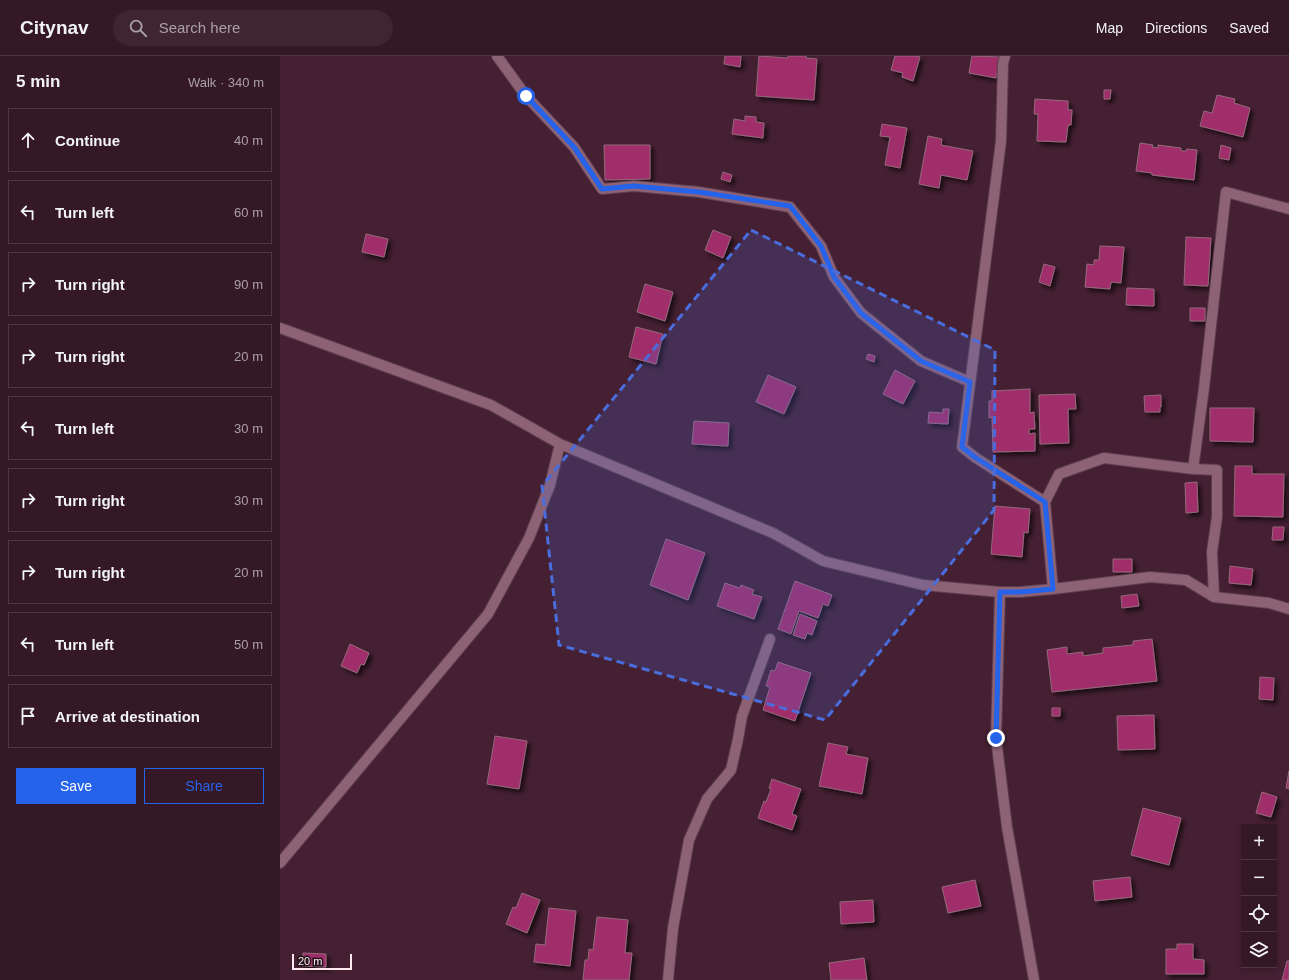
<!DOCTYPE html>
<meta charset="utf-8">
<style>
:root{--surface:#341826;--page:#3f2532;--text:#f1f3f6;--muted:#a9a0a7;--line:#4e3743;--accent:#2563eb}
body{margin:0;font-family:Helvetica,sans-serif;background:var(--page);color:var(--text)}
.controls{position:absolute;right:12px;bottom:12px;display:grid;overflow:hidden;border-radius:0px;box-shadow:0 2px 6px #0003}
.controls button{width:36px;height:36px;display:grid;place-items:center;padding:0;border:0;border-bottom:1px solid var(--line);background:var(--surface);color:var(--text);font:20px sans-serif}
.scale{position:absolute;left:12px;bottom:10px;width:60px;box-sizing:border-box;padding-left:4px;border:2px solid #fee9f1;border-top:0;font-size:11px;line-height:14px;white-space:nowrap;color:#fee9f1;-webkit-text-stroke:3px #211118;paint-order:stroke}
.stop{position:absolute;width:12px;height:12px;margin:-9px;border:3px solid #2563eb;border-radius:50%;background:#fff}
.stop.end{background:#2563eb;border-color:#fff;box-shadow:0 1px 4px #0008}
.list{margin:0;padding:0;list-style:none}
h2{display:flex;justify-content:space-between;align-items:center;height:52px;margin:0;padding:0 16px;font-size:17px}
h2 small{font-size:13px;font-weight:400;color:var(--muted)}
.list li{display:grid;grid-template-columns:26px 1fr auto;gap:12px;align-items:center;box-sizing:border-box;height:64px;margin:0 8px 8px;padding:0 8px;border:1px solid var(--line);border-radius:0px}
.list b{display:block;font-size:15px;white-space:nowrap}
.list em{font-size:13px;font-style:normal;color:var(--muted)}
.actions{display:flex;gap:8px;padding:12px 16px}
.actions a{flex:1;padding:9px 0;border:1px solid var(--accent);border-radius:0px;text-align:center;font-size:14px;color:var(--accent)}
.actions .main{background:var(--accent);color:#fff}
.icon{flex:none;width:22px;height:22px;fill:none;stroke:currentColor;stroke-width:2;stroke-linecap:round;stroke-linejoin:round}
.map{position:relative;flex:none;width:1009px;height:924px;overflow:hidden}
header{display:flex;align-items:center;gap:24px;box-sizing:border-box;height:56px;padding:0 20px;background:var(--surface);border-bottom:1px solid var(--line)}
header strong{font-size:19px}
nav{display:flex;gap:22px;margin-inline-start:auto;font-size:14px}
.search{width:280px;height:36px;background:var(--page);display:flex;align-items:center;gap:10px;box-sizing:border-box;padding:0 14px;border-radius:22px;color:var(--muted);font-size:15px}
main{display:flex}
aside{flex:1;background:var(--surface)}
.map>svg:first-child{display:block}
.building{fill:#9f2d6a;stroke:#95697c;filter:url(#shadow)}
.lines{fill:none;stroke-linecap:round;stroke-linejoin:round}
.street-casing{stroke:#5d3e4e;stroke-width:12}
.street{stroke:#8e6275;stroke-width:10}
.route{stroke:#2563eb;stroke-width:5}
.marked{fill:#4a6ddd;fill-opacity:0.2;stroke:#4a6ddd;stroke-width:3;stroke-dasharray:8 5;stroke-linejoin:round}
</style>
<header>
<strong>Citynav</strong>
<div class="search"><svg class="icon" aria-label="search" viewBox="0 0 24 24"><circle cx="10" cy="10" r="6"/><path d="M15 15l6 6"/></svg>Search here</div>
<nav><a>Map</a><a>Directions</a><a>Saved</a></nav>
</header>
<main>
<aside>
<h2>5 min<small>Walk · 340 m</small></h2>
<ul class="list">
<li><svg class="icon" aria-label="ahead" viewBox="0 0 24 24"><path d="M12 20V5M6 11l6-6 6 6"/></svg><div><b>Continue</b></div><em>40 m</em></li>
<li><svg class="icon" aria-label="left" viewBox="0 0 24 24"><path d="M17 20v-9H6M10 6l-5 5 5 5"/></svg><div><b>Turn left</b></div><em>60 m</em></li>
<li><svg class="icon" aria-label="right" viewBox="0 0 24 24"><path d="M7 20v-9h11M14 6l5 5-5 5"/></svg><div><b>Turn right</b></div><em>90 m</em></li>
<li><svg class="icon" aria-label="right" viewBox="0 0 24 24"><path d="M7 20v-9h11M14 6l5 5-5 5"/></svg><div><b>Turn right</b></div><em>20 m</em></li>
<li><svg class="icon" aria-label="left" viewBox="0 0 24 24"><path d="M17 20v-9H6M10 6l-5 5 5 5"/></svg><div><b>Turn left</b></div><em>30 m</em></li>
<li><svg class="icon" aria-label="right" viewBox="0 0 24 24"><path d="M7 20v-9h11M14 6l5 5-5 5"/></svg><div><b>Turn right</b></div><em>30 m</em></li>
<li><svg class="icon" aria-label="right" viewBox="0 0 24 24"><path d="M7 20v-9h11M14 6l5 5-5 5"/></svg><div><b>Turn right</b></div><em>20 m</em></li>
<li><svg class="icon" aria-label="left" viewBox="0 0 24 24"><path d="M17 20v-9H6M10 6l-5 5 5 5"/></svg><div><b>Turn left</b></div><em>50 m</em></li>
<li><svg class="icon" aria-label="arrive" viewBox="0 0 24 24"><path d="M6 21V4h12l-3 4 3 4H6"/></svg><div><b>Arrive at destination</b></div></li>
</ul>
<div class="actions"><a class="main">Save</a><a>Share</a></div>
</aside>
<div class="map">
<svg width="1009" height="924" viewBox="0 0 1009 924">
<defs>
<filter id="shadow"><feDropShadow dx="3.5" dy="3.5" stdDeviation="2" flood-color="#0009"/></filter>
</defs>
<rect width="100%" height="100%" fill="#452032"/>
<path class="building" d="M445,0h16l-1,11 -16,-3z
M479,0l29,2v-2h18v2l11,1 -3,41 -58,-4z
M615,0h21l4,1 -7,24 -11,-4 1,-4 -12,-3z
M692,0l28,1 -4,21 -27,-5z
M824,34h7l-1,9h-6z
M937,39l18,4 -1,4 16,5 -7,29 -43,-11 4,-15 8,2z
M755,43l33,2v9h4l-1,15h-3l-2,17 -29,-1 1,-27h-4z
M465,60l11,1v5l8,1 -1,15 -31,-4 2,-15 11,2z
M602,68l25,4 -7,40 -15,-3 5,-28 -10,-1z
M648,80l14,3 -1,6 32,6 -6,29 -26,-5 -2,13 -20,-4z
M860,87l13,2 -1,2 6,1v-3l23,3v3h5l1,-2 10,1 -3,30 -42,-5v-2l-16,-2z
M324,89h46v34l-45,1z
M941,89l10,3 -2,12 -10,-2z
M443,116l9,3 -2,7 -9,-3z
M433,174l18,7 -8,21 -18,-8z
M86,178l22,5 -4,18 -22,-5z
M906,181l25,1 -3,48 -24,-1z
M820,190l24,1 -3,36 -10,-1 -1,7 -25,-2 2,-23 7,1v-5h5z
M764,208l11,3 -5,19 -11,-4z
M365,228l28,8 -8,29 -28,-9z
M847,232l27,1v17l-28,-1z
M910,252h15v13h-15z
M356,271l27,7 -7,30 -27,-7z
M588,298l7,2 -1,6 -8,-3z
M615,314l20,11 -12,23 -20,-10z
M488,319l28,12 -12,27 -28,-12z
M750,333v24l4,-1 1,17h-6v5l6,-1v18l-42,1 -1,-35 -3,1v-17h3v-10z
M795,338l1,15h-8l1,34 -29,1 -1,-49z
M880,339h1v12h-1v5h-15l-1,-16z
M930,352h44l-1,34 -43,-1z
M663,353h6l-1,15 -20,-1 1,-11 14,1z
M414,365l35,2 -1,23 -36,-2z
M955,410h17v8h32l-1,43 -49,-1z
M917,426l1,30 -12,1 -1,-30z
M715,450l35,3 -2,24 -4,-1 -2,25 -31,-3z
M993,471h11l-1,13h-11z
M386,483l39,14 -17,47 -38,-15z
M833,503h19v13h-19z
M950,510l23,3 -2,16 -22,-2z
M515,525l37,14 -4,11 -5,-2 -5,14 -19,-7 -8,23 -13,-5z
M445,527l15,5 1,-3 13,5 -2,4 10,3 -8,22 -37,-13z
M857,538l2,12 -17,2 -1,-12z
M520,558l17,7 -5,14 -5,-2 -2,6 -12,-4z
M872,583l5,42 -105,11 -5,-42 20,-3v7l16,-2v4l20,-3v-5l30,-3v-4z
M70,588l19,9 -5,12 -3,-1 -4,9 -16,-7z
M498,606l33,11 -16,48 -32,-11 7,-23 -4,-1 5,-16 4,1z
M980,621l14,1 -1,22 -14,-1z
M772,652h8v8h-8z
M874,659l1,34 -37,1 -1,-34z
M215,680l32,5 -8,48 -32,-5z
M548,687l20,4 -2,7 22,4 -6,36 -43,-8z
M1009,715v18l-3,-1z
M492,723l29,10 -9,25 5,2 -5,14 -34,-12 6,-17 2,1 5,-13 -2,-1z
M982,736l15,5 -6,20 -15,-4z
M863,752l38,10 -12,47 -38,-10z
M850,821l2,20 -37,4 -2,-20z
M695,824l6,26 -33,7 -6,-26z
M242,837l18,7 -13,33 -21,-9 7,-17 3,1z
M593,844l1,22 -33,2 -1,-22z
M269,852l27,3 -6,55 -36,-4 2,-18 9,1z
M317,861l31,3 -3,33h7l-3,27h-46l2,-20h3l1,-11 4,1z
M897,888h16v15l11,1v14h-38v-25h11z
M23,897l23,1v13l-24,-1z
M584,902l3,22h-36l-2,-17z
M1007,905h2v19h-7z"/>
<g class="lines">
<g class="street-casing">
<path id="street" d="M217,0l29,40 48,51 28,42 32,-3 65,6 91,15 31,39 13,31 27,36 60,48 49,21
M725,0l-2,7 -2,78 -39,306 14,11 69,44
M0,272l211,77 69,39 213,89 50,28 100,24 77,7h20l33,-3 97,-12 36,3 28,17 55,6 20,6
M773,533l-8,-87 14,-28 45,-16 89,11
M720,536l-4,146 11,89 27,153
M934,541l-2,-45 5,-35v-47l-24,-1 11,-81 22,-196 63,17
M0,807l208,-249 41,-76 21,-53 10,-41
M388,924l5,-52 16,-88 18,-41 24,-29 7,-31 4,-23 28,-77"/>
</g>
<use href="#street" class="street"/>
</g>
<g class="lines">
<path class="route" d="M246,40l48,51 28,42 32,-3 65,6 91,14 31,40 13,31 27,36 60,48 49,21 -8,65 14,11 69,44 8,87 -33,3h-20l-4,146"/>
</g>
<path class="marked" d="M471,174l244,120 -1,160 -169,210 -266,-75 -17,-159z"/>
</svg>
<div class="controls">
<button>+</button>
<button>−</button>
<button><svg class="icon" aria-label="locate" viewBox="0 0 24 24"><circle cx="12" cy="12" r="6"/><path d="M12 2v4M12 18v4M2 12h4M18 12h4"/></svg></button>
<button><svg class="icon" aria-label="layers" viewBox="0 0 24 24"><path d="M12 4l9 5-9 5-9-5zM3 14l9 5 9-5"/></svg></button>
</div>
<div class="scale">20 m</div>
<div class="stop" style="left:246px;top:40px"></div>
<div class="stop end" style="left:716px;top:682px"></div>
</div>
</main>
